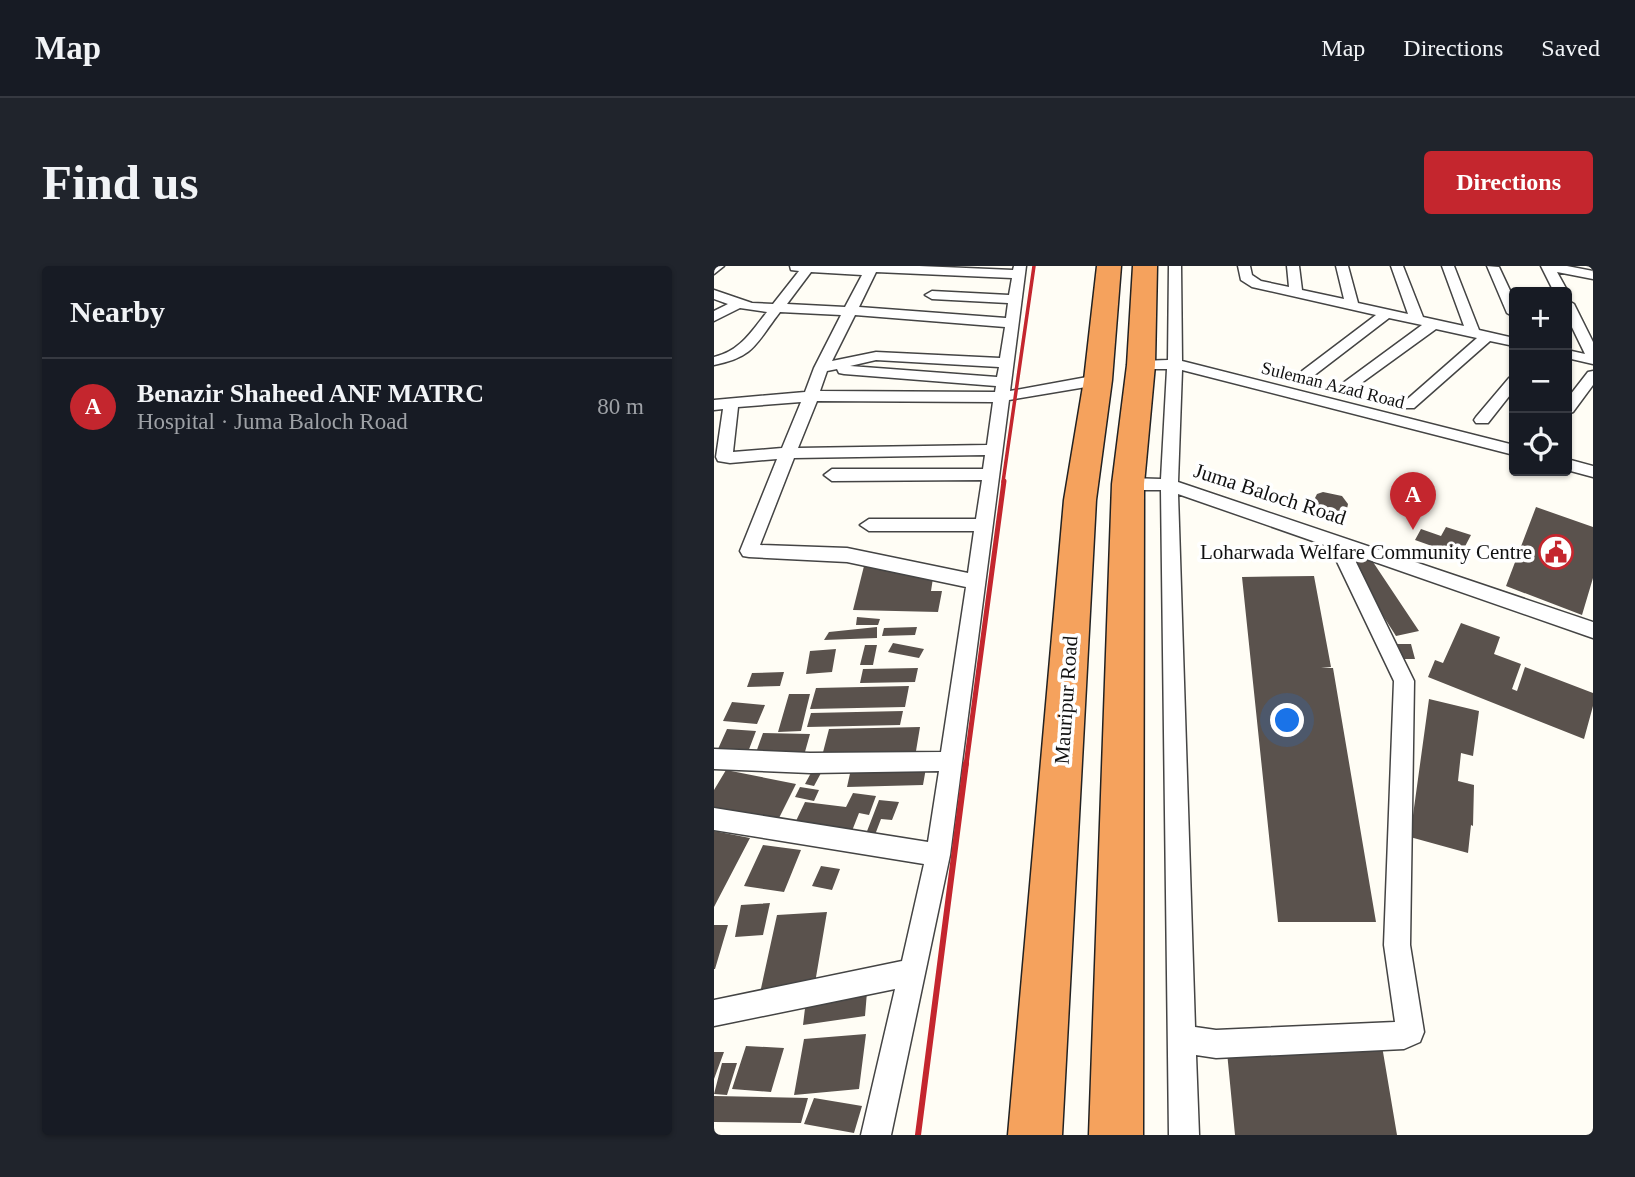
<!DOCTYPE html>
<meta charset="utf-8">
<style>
:root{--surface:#171b24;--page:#20242c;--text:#f1f3f6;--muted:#9ea1a6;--line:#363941;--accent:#c4262e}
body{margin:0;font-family:"Times New Roman",serif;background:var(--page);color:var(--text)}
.controls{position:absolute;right:21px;top:21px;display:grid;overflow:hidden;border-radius:7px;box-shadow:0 2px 5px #0004}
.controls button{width:63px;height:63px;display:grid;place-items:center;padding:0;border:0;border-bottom:2px solid var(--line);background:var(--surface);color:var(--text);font:35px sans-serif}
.you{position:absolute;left:574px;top:455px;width:24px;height:24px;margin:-18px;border:5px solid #fff;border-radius:50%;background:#1a73e8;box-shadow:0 0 0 10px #1a73e833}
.badge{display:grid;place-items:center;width:46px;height:46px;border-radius:50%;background:var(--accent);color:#fff;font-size:23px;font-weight:700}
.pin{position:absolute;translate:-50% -58px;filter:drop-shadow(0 2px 4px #0008)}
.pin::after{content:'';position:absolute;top:37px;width:24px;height:21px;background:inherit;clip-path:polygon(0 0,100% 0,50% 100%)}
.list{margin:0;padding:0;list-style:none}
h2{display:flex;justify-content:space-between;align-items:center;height:91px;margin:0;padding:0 28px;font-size:30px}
h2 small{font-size:23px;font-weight:400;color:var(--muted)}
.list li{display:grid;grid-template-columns:46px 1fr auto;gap:21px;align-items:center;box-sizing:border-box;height:98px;padding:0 28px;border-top:2px solid var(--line)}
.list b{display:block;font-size:26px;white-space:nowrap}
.list p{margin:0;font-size:23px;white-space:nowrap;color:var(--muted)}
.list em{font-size:23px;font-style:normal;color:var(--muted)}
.icon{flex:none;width:38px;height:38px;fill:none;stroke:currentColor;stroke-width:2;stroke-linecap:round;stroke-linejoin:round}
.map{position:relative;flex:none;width:879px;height:869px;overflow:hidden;border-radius:7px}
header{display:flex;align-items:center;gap:42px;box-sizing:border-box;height:98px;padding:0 35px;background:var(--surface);border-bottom:2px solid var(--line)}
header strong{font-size:33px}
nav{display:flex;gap:38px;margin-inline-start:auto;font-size:24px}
.intro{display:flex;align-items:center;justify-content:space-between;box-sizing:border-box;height:168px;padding:0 42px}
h1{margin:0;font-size:49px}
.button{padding:18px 32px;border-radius:7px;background:var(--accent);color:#fff;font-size:24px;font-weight:700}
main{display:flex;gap:42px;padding:0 42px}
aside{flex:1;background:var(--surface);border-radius:7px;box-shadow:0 2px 5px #0004}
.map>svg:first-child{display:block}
.building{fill:#5a524d}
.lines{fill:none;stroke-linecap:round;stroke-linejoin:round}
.street-casing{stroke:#444;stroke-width:3}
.highway-casing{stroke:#222;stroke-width:3}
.street{fill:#fff;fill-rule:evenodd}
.highway{fill:#f5a25d;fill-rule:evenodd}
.rail-far2{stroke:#c4262e;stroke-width:3.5}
.rail-far1{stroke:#c4262e;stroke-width:5}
.rail{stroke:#c4262e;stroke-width:6}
.labels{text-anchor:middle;stroke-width:7;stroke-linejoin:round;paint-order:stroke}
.far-street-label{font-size:18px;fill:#111;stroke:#fff}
.street-label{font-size:21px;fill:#111;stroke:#fff}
.poi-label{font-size:21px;fill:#111;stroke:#fff;text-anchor:end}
</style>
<header>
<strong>Map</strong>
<nav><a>Map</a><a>Directions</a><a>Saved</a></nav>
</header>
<div class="intro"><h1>Find us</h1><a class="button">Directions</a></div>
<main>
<aside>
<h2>Nearby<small></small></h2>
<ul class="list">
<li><span class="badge">A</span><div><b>Benazir Shaheed ANF MATRC</b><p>Hospital · Juma Baloch Road</p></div><em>80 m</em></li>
</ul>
</aside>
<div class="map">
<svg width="879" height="869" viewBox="0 0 879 869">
<rect width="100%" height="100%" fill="#fffdf5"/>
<path class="building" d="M609,226l19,4 6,8 -1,5 -9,6 -19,-4 -6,-9 4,-8z
M822,241l57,20v51l-11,37 -76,-29z
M732,261l25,8 -11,21 -45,-16 6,-11 20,7z
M643,289l16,7 46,69 -23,5 -44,-69 -3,-7z
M150,300l69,12 -2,13h11l-4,21 -85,-2z
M600,310l17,91 -10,1h12l43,254h-98l-36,-345z
M143,351l23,2 -2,6h-22z
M747,357l39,14 -6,17 27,10 -9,25 5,2 8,-24 68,26v13l-9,33 -156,-62 7,-17 8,3z
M163,361v11l-53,2 5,-8z
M203,361l-2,8 -33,1 2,-8z
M179,377l31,6 -5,9 -31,-6z
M680,378h17l4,15h-17z
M151,379h12l-4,20h-13z
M122,383l-4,23 -26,2 4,-23z
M204,402l-3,14 -55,1 3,-14z
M70,406l-4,14 -33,1 5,-14z
M195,420l-4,21 -95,2 6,-21z
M75,428h21l-9,37 -23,1z
M715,433l50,12 -6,45 -12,-3 -3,28 16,4 -1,41 -2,-1 -3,28 -58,-16z
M18,436l33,3 -8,19 -34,-3z
M189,445l-3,14 -93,2 4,-14z
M206,461l-5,30 -94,3 8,-31z
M13,463l29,2 -8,21 -30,-3z
M49,467l47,1 -7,25 -49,-1z
M212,502l-3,17 -76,2 4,-18z
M12,504l70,14 -19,38 -63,-12v-20z
M98,505l9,2 -7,13 -9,-2z
M86,521l19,3 -5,11 -19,-4z
M139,527l23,3 -7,19 -10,-2 -9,23 -55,-13 10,-21 41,5z
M165,534l20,2 -7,18 -11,-1 -8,21 -9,-1z
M0,565l36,7 -36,69z
M49,579l38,5 -17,42 -40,-6z
M107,600l19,3 -8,21 -20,-4z
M56,637l-7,32 -28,2 6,-32z
M113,646l-13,77 -54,4 17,-78z
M0,659h14l-13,44h-1z
M153,726l-2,24 -62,9 3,-25z
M152,768l-7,55 -65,6 10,-56z
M32,780l38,2 -13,44 -39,-3z
M668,780l15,89h-162l-8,-83z
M0,786h10l-10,27z
M8,797h15l-10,32 -13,-1z
M0,830l94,2 -7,25 -87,-1z
M100,832l48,8 -8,27 -50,-9z"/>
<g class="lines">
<g class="street-casing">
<path id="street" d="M0,0h10l-10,8z
M76,0h129l94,4 1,-4h12l-16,125 88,-16 8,5 -8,5 -89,15 -59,455 -59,280h-30l34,-146 -181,37v-26l188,-39 22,-97 -210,-34v-22l214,34 11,-71 -129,2 -96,-4v-20l96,4 131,-1 25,-165 -119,-25 -98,-5 -6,-1 -3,-5 37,-92 -47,4 -12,-2 -2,-4 7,-48 -9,1v-10l91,-8 9,-24 27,-53 -61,-3c-24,31 -25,45 -66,53v-8c26,-6 37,-25 53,-45l-27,-4 -26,13v-10l14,-7 -14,-5v-9l38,13 21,1 26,-33 -8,-1zM97,6l51,3 -17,32 -58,-3zM162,6l136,6 -3,17 -77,-4 -7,4 7,4 76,4 -2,15 -147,-11zM141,49l150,12 -5,31 -124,-6 -44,9zM162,94l123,7 -2,10 -147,-11zM123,103l2,4 5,1 152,12 -1,6 -175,-1 7,-20zM103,135l176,1 -6,43 -189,3zM87,136l-19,46 -49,4 5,-45zM271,189l-2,14h-151l-8,6 8,6 150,-1 -6,39h-107l-9,6 9,6h105l-6,42 -121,-25 -87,-3 34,-87z
M455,0h12l1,95 332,84v10l-332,-85 -4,112 415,140v16l-241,-84 62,127 -4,264 14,87 -4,10 -16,7 -188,9 -20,-3 3,80h-30l-8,-645h-33l-8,-6 8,-6 33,1 6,-110h-26l-7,-4 7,-4 27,-1zM464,228l152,53 64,134 -10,264 11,77 -179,8 -21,-3z
M524,0h12l2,9 9,6 28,6 -2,-21h12l3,24 42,9 -8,-33h12l10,37 50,11 -17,-48h12l20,51 41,9 -22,-60h12l25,64 35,8v8l-24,-5 -76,67h-10l-3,-3 3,-3 73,-64 -41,-9 -87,63h-10l-3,-3 3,-3 83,-61 -33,-7 -77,59h-10l-2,-3 2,-3 74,-56 -124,-28 -11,-7z
M773,0l12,1 15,32v18l-7,-4z
M827,0h26l26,5v8l-36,-7 11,20h-14z
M853,34l7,4 19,38v22l-26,-6v-8l18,4 -18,-37z
M879,105v14l-20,27 -6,2v-15l21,-27z
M800,110v14l-26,33h-12l-2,-3 2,-3 33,-39z
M853,193l26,7v11l-26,-7z"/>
</g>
<g class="highway-casing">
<path id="highway" d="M383,0h24l-9,114 -16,120 -34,635h-54l56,-635 20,-120z
M419,0h24l-2,99 -11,119 -1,651h-54l23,-651 15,-119z"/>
</g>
<use href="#street" class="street"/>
<use href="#highway" class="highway"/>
<path class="rail-far2" d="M289,216l31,-216"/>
<path class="rail-far1" d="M252,499l38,-284"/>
<path class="rail" d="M204,869l48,-372"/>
</g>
<defs>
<g id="civic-ring" transform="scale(1.75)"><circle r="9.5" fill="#fff" stroke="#c4262e" stroke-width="1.5"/><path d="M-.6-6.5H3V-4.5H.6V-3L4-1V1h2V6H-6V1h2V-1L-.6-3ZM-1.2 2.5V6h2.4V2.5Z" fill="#c4262e"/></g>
</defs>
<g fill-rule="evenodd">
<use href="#civic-ring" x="842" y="286"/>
</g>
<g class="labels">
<g class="far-street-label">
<text transform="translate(619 119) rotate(14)" y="6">Suleman Azad Road</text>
</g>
<g class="street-label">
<text transform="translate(556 228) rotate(18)" y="7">Juma Baloch Road</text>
<text transform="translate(352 434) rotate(-86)" y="7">Mauripur Road</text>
</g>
<g class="poi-label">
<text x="818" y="293">Loharwada Welfare Community Centre</text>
</g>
</g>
</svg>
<div class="controls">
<button>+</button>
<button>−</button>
<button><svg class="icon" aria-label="locate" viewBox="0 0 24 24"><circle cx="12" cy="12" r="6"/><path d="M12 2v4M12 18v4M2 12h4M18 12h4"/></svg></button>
</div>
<div class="you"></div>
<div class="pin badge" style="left:699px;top:264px">A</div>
</div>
</main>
